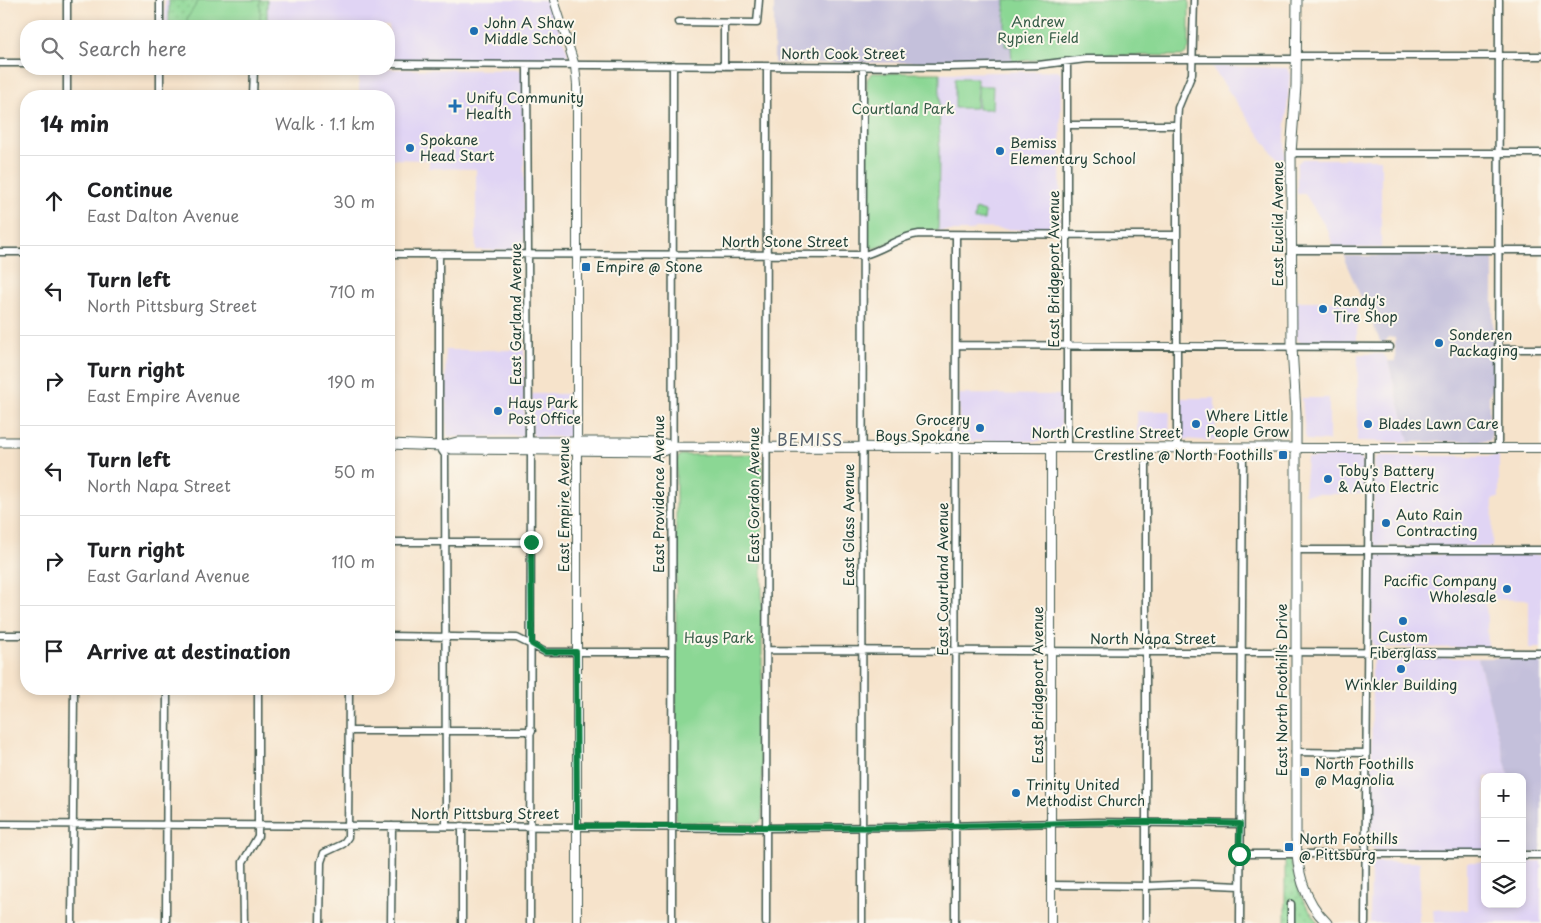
<!DOCTYPE html>
<meta charset="utf-8">
<style>
:root{--surface:#fff;--page:#f6f6f6;--text:#202124;--muted:#757577;--line:#e0e0e0}
body{margin:0;font-family:"Playpen Sans",sans-serif;background:var(--page);color:var(--text)}
.controls{position:absolute;right:15px;bottom:15px;display:grid;overflow:hidden;border-radius:10px;box-shadow:0 2px 8px #0003}
.controls button{width:45px;height:45px;display:grid;place-items:center;padding:0;border:0;border-bottom:1px solid var(--line);background:var(--surface);color:var(--text);font:25px sans-serif}
.stop{position:absolute;width:15px;height:15px;margin:-11px;border:4px solid #0b8043;border-radius:50%;background:#fff}
.stop.end{background:#0b8043;border-color:#fff;box-shadow:0 1px 5px #0008}
.list{margin:0;padding:0;list-style:none}
h2{display:flex;justify-content:space-between;align-items:center;height:65px;margin:0;padding:0 20px;font-size:21px}
h2 small{font-size:16px;font-weight:400;color:var(--muted)}
.list li{display:grid;grid-template-columns:32px 1fr auto;gap:15px;align-items:center;box-sizing:border-box;height:90px;padding:0 20px;border-top:1px solid var(--line)}
.list b{display:block;font-size:19px;white-space:nowrap}
.list p{margin:0;font-size:16px;white-space:nowrap;color:var(--muted)}
.list em{font-size:16px;font-style:normal;color:var(--muted)}
.icon{flex:none;width:28px;height:28px;fill:none;stroke:currentColor;stroke-width:2;stroke-linecap:round;stroke-linejoin:round}
.map{position:relative;flex:none;width:1541px;height:923px;overflow:hidden}
.search{position:absolute;background:var(--surface);box-shadow:0 2px 8px #0003;left:20px;top:20px;width:375px;height:55px;display:flex;align-items:center;gap:12px;box-sizing:border-box;padding:0 18px;border-radius:20px;color:var(--muted);font-size:19px}
.panel{position:absolute;background:var(--surface);box-shadow:0 2px 8px #0003;left:20px;top:90px;width:375px;height:605px;border-radius:20px}
.map>svg:first-child{display:block}
.built{fill:#e0d4f4}
.industrial{fill:#c4c0db}
.grass{fill:url(#grass-dots);stroke:#558a64}
.green{fill:#8bd794;stroke:#558a64}
.lines{fill:none;stroke-linecap:round;stroke-linejoin:round}
.minor-casing{stroke:#3f564b;stroke-width:9}
.tertiary-casing{stroke:#3f564b;stroke-width:10}
.secondary-casing{stroke:#3f564b;stroke-width:11}
.minor{stroke:#fff;stroke-width:6}
.tertiary{stroke:#fff;stroke-width:8}
.secondary{stroke:#fff;stroke-width:9}
.route{stroke:#0b8043;stroke-width:6}
.poi-dot{fill:#1f6fb2;stroke:#fbf7ec;stroke-width:2}
.labels{text-anchor:middle;stroke-width:4;stroke-linejoin:round;paint-order:stroke}
.park-label{font-size:14px;fill:#355c47;stroke:#fbf7ec}
.poi-label{font-size:14px;fill:#1f3d34;stroke:#fbf7ec;text-anchor:start}
.street-label{font-size:14px;fill:#1f3d34;stroke:#fbf7ec}
.quarter-label{font-size:16px;letter-spacing:1px;fill:#55616d;stroke:#fbf7ec}
</style>
<div class="map">
<svg width="1541" height="923" viewBox="0 0 1541 923">
<defs>
<pattern id="grass-dots" width="8" height="8" patternUnits="userSpaceOnUse" patternTransform="scale(1.25)"><rect width="8" height="8" fill="#8bd794"/><path d="M2 2h.1M6 6h.1" fill="none" stroke="#78b980" stroke-width="1.8" stroke-linecap="round"/></pattern>
</defs>
<rect width="100%" height="100%" fill="#fbf7ec"/>
<filter id="ink" filterUnits="userSpaceOnUse"><feTurbulence type="fractalNoise" baseFrequency=".02" numOctaves="2"/><feDisplacementMap in="SourceGraphic" scale="10" xChannelSelector="R" yChannelSelector="G"/><feConvolveMatrix kernelMatrix="1 2 1 2 8 2 1 2 1" color-interpolation-filters="sRGB"/></filter>
<filter id="wash" filterUnits="userSpaceOnUse"><feTurbulence type="fractalNoise" baseFrequency=".0096" numOctaves="4" result="noise"/><feDisplacementMap in="SourceGraphic" scale="20" xChannelSelector="R" yChannelSelector="G"/><feGaussianBlur stdDeviation="1.12" result="paint"/><feColorMatrix in="noise" values="0 0 0 0 0 0 0 0 0 0 0 0 0 0 0 0 0 1.4 0 .05"/><feComposite in="paint" operator="in"/></filter>
<g filter="url(#wash)">
<rect width="100%" height="100%" fill="#f6e3cb"/>
<path class="built" d="M165,0h383l20,53 -2,6 -7,4 -107,-1 -6,-2h-25l-4,2h-28v-36h-224z
M1211,66l76,2 3,7 -5,60v36z
M359,69l157,1 8,2v178h-48v-81l-47,-1v-8l-40,-1v-63h-30z
M1058,71l3,3 -1,157 -84,-3 -6,3h-32l2,-158z
M1302,159h79v89h-47l-6,-17 -23,-37h-8v-30z
M1297,301h60v43l-56,-1 -4,-4z
M445,350h79v82l-2,4 -72,1 -3,-2z
M1358,354h24l5,4 22,84 -52,-1z
M532,394h39v39l-3,4h-33l-3,-4z
M959,394l102,1v42l-5,4h-93l-4,-6z
M1181,398h34l1,43 -33,-2z
M1329,398v43l-22,-1 -2,-5 -3,-37z
M1137,411h33l-1,29 -32,1z
M1357,456l6,5v33h-59l3,-36z
M1378,456h121v42h-6l-1,49 -116,-1 -3,-6 1,-78z
M1380,555h161v93h-12v-48l-43,-1 2,49 -113,-1 -3,-5 1,-81 2,-5z
M1375,658h103l31,119h-24v75l-108,-1 -6,-4 1,-182z
M1522,861h19v62h-107l-1,-14 34,1v-48h18v42h37z
M1377,862h43l-1,61h-49l1,-56 2,-4z"/>
<path class="industrial" d="M774,0h231v46h6l1,16 -238,1z
M1345,256h143l5,3v130l-4,7v32l4,-1 -3,14 -81,1 -21,-81h7v-23l-6,-1 -6,7 -3,-3 -35,-80z
M1478,658h63v195h-12l-7,-26v-50h-13z"/>
<path class="grass" d="M169,0h98v26h-98z
M1285,860h5l10,35 18,28h-33z"/>
<path class="green" d="M199,0h61v26h-75l3,-9z
M1005,0h184v49l-3,4 -4,3 -92,-1 -78,7 -1,-16h-6z
M872,73h68l-2,158h-23l-38,17h-7l-5,-7 2,-162z
M955,78h22l-1,30h-21z
M978,86h15l-1,23h-14z
M975,209l10,3 -1,8h-10z
M757,454l5,6v360l-4,3 -78,-1 -4,-3v-358l4,-6z"/>
</g>
<g filter="url(#ink)">
<g class="lines">
<g class="minor-casing">
<path id="minor" d="M67,0v26
M160,0v26
M678,22l79,1 2,-23
M724,23v43
M1297,56h244
M0,63h26
M389,64l560,3 89,-2 48,-6h211
M527,65l2,377 2,9 -1,472
M67,69v27
M160,96v-27
M253,96l1,-27
M1067,125h110
M1291,153h250
M1291,250h250
M0,252h26
M389,254l475,1c19,-5 36,-19 55,-21l258,1
M439,254v192l6,9 1,371
M956,345l434,2
M1499,349h42
M1067,447v-386
M1146,447v476
M1177,447v-322l1,-17 14,-34 2,-74
M1498,448l1,-448
M389,542h142
M1295,550h246
M0,635h26
M389,636l128,2 28,14h127
M766,650l775,3
M349,731h183
M1295,752l71,1
M0,824l767,4 142,-1 189,-5 142,2
M1239,854h246
M1522,855h19
M1051,885l96,1 46,-2 47,2
M72,923l2,-234
M166,923l1,-234
M244,923l-1,-61 15,-26v-147
M320,923l1,-61 3,-9 19,-9 5,-7 1,-148
M391,923l1,-97
M462,923v-97
M672,923l1,-858
M766,923l1,-856
M862,923l1,-857
M955,923l1,-688
M1240,923l3,-475
M1291,923v-19
M1365,923l4,-475"/>
</g>
<g class="tertiary-casing">
<path id="tertiary" d="M554,0l21,66 2,19v838
M1051,447v476
M1296,448h245"/>
</g>
<g class="secondary-casing">
<path id="secondary" d="M1297,0l-1,86 -5,67 1,194 4,66v425c1,32 7,62 31,85
M0,442h26
M389,444l53,2 15,-4h167l38,1 16,4 618,1
M442,446l9,3 212,2 9,-4"/>
</g>
<use href="#minor" class="minor"/>
<use href="#tertiary" class="tertiary"/>
<use href="#secondary" class="secondary"/>
</g>
</g>
<g class="lines" filter="url(#ink)">
<path class="route" d="M531,542l1,102 13,8h31l1,174c111,-1 222,3 333,1 110,-2 220,-8 330,-3l-1,30"/>
</g>
<g class="poi-dot">
<circle cx="474" cy="31" r="5"/>
<path d="M452.5 98.5h5v5h5v5h-5v5h-5v-5h-5v-5h5z"/>
<circle cx="410" cy="148" r="5"/>
<circle cx="1000" cy="151" r="5"/>
<rect x="581" y="262" width="10" height="10" rx="2.5"/>
<circle cx="1323" cy="309" r="5"/>
<circle cx="1439" cy="343" r="5"/>
<circle cx="498" cy="411" r="5"/>
<circle cx="1196" cy="424" r="5"/>
<circle cx="1368" cy="424" r="5"/>
<circle cx="980" cy="428" r="5"/>
<rect x="1278" y="450" width="10" height="10" rx="2.5"/>
<circle cx="1328" cy="479" r="5"/>
<circle cx="1386" cy="523" r="5"/>
<circle cx="1507" cy="589" r="5"/>
<circle cx="1403" cy="621" r="5"/>
<circle cx="1401" cy="669" r="5"/>
<rect x="1300" y="767" width="10" height="10" rx="2.5"/>
<circle cx="1016" cy="793" r="5"/>
<rect x="1284" y="842" width="10" height="10" rx="2.5"/>
</g>
<g class="labels">
<g class="park-label">
<text x="1038" y="27">Andrew<tspan x="1038" dy="16">Rypien Field</tspan></text>
<text x="903" y="114">Courtland Park</text>
<text x="719" y="643">Hays Park</text>
</g>
<g class="poi-label">
<text x="484" y="28">John A Shaw<tspan x="484" dy="16">Middle School</tspan></text>
<text x="466" y="103">Unify Community<tspan x="466" dy="16">Health</tspan></text>
<text x="420" y="145">Spokane<tspan x="420" dy="16">Head Start</tspan></text>
<text x="1010" y="148">Bemiss<tspan x="1010" dy="16">Elementary School</tspan></text>
<text x="596" y="272">Empire @ Stone</text>
<text x="1333" y="306">Randy's<tspan x="1333" dy="16">Tire Shop</tspan></text>
<text x="1449" y="340">Sonderen<tspan x="1449" dy="16">Packaging</tspan></text>
<text x="508" y="408">Hays Park<tspan x="508" dy="16">Post Office</tspan></text>
<text x="1206" y="421">Where Little<tspan x="1206" dy="16">People Grow</tspan></text>
<text x="970" y="425" text-anchor="end">Grocery<tspan x="970" dy="16">Boys Spokane</tspan></text>
<text x="1378" y="429">Blades Lawn Care</text>
<text x="1273" y="460" text-anchor="end">Crestline @ North Foothills</text>
<text x="1338" y="476">Toby's Battery<tspan x="1338" dy="16">&amp; Auto Electric</tspan></text>
<text x="1396" y="520">Auto Rain<tspan x="1396" dy="16">Contracting</tspan></text>
<text x="1497" y="586" text-anchor="end">Pacific Company<tspan x="1497" dy="16">Wholesale</tspan></text>
<text x="1403" y="642" text-anchor="middle">Custom<tspan x="1403" dy="16">Fiberglass</tspan></text>
<text x="1401" y="690" text-anchor="middle">Winkler Building</text>
<text x="1315" y="769">North Foothills<tspan x="1315" dy="16">@ Magnolia</tspan></text>
<text x="1026" y="790">Trinity United<tspan x="1026" dy="16">Methodist Church</tspan></text>
<text x="1299" y="844">North Foothills<tspan x="1299" dy="16">@ Pittsburg</tspan></text>
</g>
<g class="street-label">
<text x="843" y="59">North Cook Street</text>
<text transform="translate(1278 224) rotate(-90)" y="5">East Euclid Avenue</text>
<text x="785" y="247">North Stone Street</text>
<text transform="translate(1054 269) rotate(-90)" y="5">East Bridgeport Avenue</text>
<text transform="translate(516 314) rotate(-90)" y="5">East Garland Avenue</text>
<text x="1106" y="438">North Crestline Street</text>
<text transform="translate(659 494) rotate(-90)" y="5">East Providence Avenue</text>
<text transform="translate(754 495) rotate(-90)" y="5">East Gordon Avenue</text>
<text transform="translate(564 505) rotate(-90)" y="5">East Empire Avenue</text>
<text transform="translate(849 525) rotate(-90)" y="5">East Glass Avenue</text>
<text transform="translate(943 579) rotate(-90)" y="5">East Courtland Avenue</text>
<text x="1153" y="644">North Napa Street</text>
<text transform="translate(1038 685) rotate(-90)" y="5">East Bridgeport Avenue</text>
<text transform="translate(1282 690) rotate(-90)" y="5">East North Foothills Drive</text>
<text x="485" y="819">North Pittsburg Street</text>
</g>
<g class="quarter-label">
<text x="810" y="446">BEMISS</text>
</g>
</g>
</svg>
<div class="controls">
<button>+</button>
<button>−</button>
<button><svg class="icon" aria-label="layers" viewBox="0 0 24 24"><path d="M12 4l9 5-9 5-9-5zM3 14l9 5 9-5"/></svg></button>
</div>
<div class="stop" style="left:1239px;top:854px"></div>
<div class="stop end" style="left:531px;top:542px"></div>
<div class="search"><svg class="icon" aria-label="search" viewBox="0 0 24 24"><circle cx="10" cy="10" r="6"/><path d="M15 15l6 6"/></svg>Search here</div>
<section class="panel">
<h2>14 min<small>Walk · 1.1 km</small></h2>
<ul class="list">
<li><svg class="icon" aria-label="ahead" viewBox="0 0 24 24"><path d="M12 20V5M6 11l6-6 6 6"/></svg><div><b>Continue</b><p>East Dalton Avenue</p></div><em>30 m</em></li>
<li><svg class="icon" aria-label="left" viewBox="0 0 24 24"><path d="M17 20v-9H6M10 6l-5 5 5 5"/></svg><div><b>Turn left</b><p>North Pittsburg Street</p></div><em>710 m</em></li>
<li><svg class="icon" aria-label="right" viewBox="0 0 24 24"><path d="M7 20v-9h11M14 6l5 5-5 5"/></svg><div><b>Turn right</b><p>East Empire Avenue</p></div><em>190 m</em></li>
<li><svg class="icon" aria-label="left" viewBox="0 0 24 24"><path d="M17 20v-9H6M10 6l-5 5 5 5"/></svg><div><b>Turn left</b><p>North Napa Street</p></div><em>50 m</em></li>
<li><svg class="icon" aria-label="right" viewBox="0 0 24 24"><path d="M7 20v-9h11M14 6l5 5-5 5"/></svg><div><b>Turn right</b><p>East Garland Avenue</p></div><em>110 m</em></li>
<li><svg class="icon" aria-label="arrive" viewBox="0 0 24 24"><path d="M6 21V4h12l-3 4 3 4H6"/></svg><div><b>Arrive at destination</b></div></li>
</ul>
</section>
</div>
